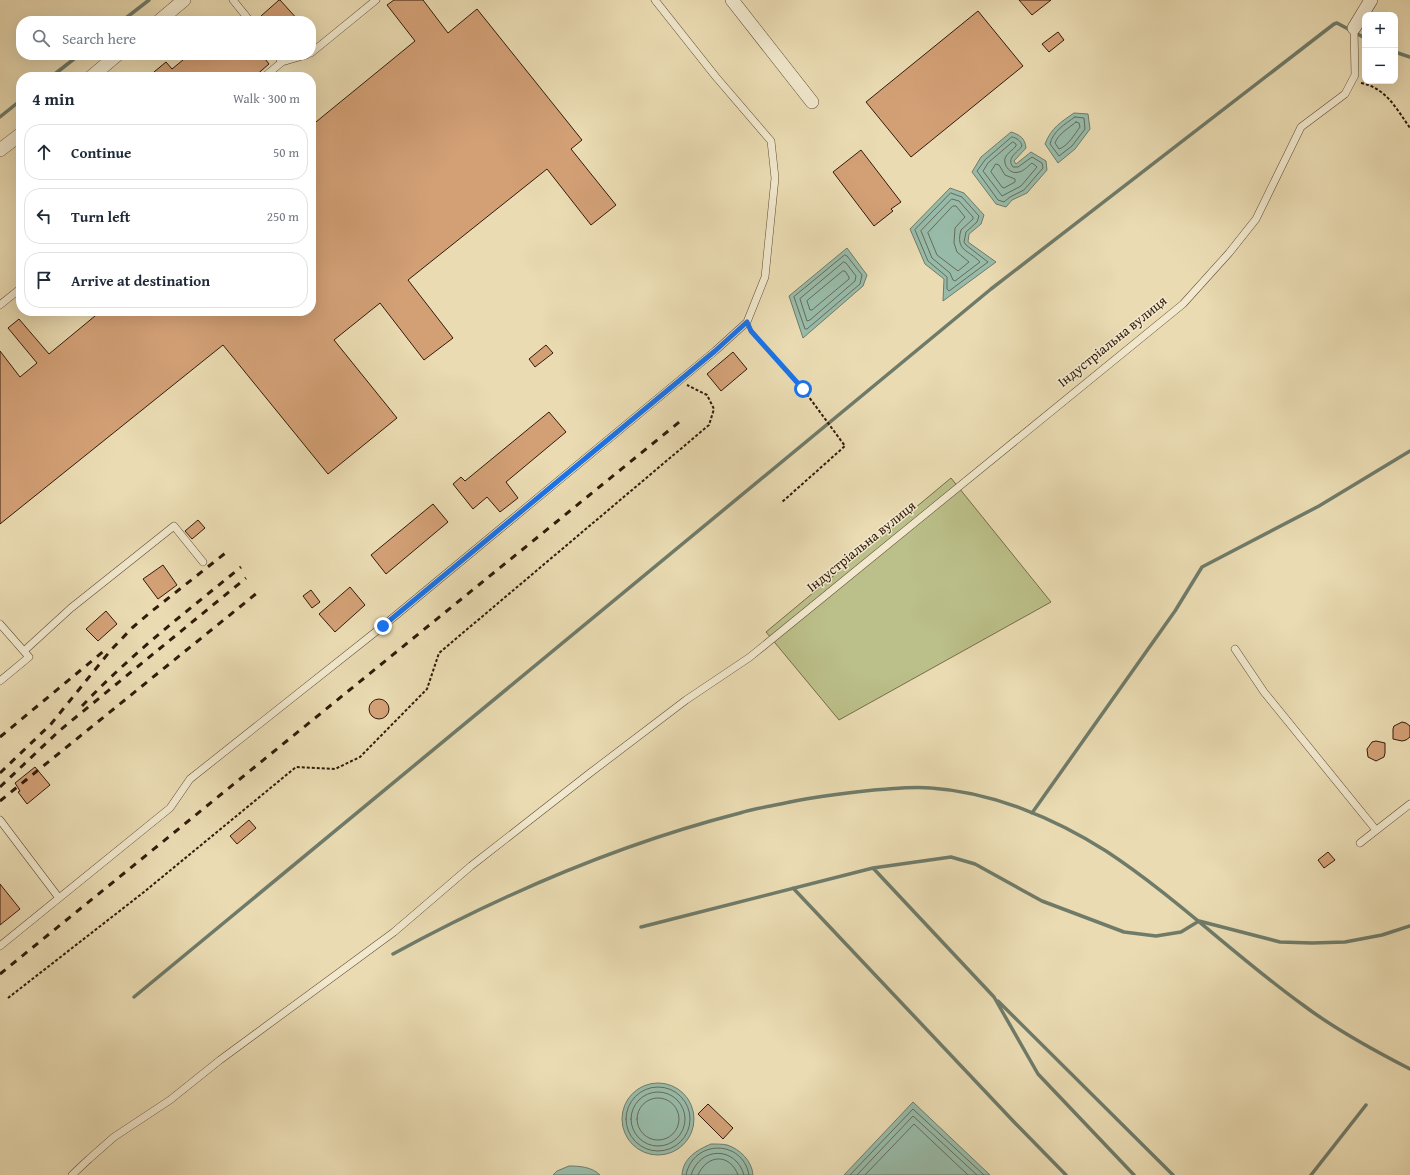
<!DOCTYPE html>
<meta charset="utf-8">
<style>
:root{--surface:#fff;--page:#f6f6f7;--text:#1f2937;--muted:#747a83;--line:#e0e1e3}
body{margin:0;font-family:"Gentium Book Plus",serif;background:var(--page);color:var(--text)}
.controls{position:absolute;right:12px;top:12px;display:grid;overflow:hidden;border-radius:8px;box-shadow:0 4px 16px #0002}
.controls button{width:36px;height:36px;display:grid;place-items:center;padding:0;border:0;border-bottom:1px solid var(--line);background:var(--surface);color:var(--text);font:20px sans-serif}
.stop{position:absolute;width:12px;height:12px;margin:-9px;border:3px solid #1a73e8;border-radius:50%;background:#fff}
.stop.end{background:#1a73e8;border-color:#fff;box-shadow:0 1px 4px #0008}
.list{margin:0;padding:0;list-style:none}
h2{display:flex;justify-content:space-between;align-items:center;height:52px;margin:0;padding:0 16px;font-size:17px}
h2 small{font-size:13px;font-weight:400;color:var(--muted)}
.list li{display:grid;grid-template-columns:26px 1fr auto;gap:12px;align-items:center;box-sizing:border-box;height:56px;margin:0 8px 8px;padding:0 8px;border:1px solid var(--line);border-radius:16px}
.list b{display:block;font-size:15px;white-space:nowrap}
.list em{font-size:13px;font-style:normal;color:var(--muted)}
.icon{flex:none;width:22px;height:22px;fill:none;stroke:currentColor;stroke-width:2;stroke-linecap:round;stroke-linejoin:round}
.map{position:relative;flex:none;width:1410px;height:1175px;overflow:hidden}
.search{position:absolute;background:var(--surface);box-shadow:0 4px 16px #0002;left:16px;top:16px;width:300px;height:44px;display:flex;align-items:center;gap:10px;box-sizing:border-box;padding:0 14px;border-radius:16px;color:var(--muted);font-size:15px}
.panel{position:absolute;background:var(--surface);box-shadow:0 4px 16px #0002;left:16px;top:72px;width:300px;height:244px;border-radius:16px}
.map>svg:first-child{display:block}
.green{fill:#bbbf89;stroke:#766d4a}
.water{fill:#98bba9;stroke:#6f7b69}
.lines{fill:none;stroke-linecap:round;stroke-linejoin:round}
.shore{stroke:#656b5a;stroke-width:1}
.stream{stroke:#6f7b69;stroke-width:3.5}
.building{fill:#d3a076;stroke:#321b0a}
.lane-casing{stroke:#604b34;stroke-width:8}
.street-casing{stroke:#604b34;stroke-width:14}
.path{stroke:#321b0a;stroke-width:2;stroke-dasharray:3 2;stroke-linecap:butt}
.lane{stroke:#f1e8cd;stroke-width:7}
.street{stroke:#f1e8cd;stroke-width:13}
.rail{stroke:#321b0a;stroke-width:3;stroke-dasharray:7 7;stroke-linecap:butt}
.route{stroke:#1a73e8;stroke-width:5}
.labels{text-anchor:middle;stroke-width:3;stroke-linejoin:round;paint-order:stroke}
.street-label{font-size:14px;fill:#321b0a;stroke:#f1e8cd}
</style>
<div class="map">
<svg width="1410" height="1175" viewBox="0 0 1410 1175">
<rect width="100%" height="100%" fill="#eadbb2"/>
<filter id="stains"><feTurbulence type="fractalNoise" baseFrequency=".005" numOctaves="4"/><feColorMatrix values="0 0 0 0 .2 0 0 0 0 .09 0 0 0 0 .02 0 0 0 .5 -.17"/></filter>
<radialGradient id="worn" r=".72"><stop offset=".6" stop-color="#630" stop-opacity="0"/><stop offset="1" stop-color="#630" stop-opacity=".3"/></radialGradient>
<path class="green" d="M951,478l100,124 -212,118 -73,-88z"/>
<path class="water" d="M1074,113l14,1 2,15 -15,20 -17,14 -13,-19c6,-16 16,-22 29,-31z
M1011,132c9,3 14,6 15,16l-12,13 2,3 15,-12 15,9 1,9 -20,23 -15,7 -6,7 -10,-3 -24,-32 9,-15z
M950,188l14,5 20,22 -3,9 -12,10 -1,8 28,20 -53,39 1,-22 -19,-15 -15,-35z
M847,248l20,27 -4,11 -60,52 -14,-42z
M622 1119a36 36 0 1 1 72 0a36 36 0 1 1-72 0Z
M913,1102l77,73h-146z
M711,1144c5,0 12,0 16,1 13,4 25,16 26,30h-71c1,-17 15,-25 29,-31z
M569,1166c11,0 23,1 31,9h-47l4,-4z"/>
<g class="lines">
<path class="shore" d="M1075,117l9,1 1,11 -13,17 -13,10 -9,-12c3,-13 15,-20 25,-27z
M1076,122l3,1 1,4c-6,8 -12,19 -21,22l-4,-6c3,-9 14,-15 21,-21z
M1012,137c5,1 9,4 10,9 -5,7 -16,12 -9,21h5l14,-10 10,6 1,5 -19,22 -14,7 -6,5 -6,-2 -21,-29 8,-11z
M1013,142l3,2v2c-3,4 -9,7 -11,12 -2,8 6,17 14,14 5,-1 9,-6 13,-9l4,3 1,1 -16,19 -19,10 -19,-25 5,-8z
M996,164l3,1 6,10 10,4v3l-11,6 -2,-1 -11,-15z
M951,193l11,4 17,19 -2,6 -11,10 -2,10 2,3 22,17 -39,29 -2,-2v-12l-19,-16 -13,-31z
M952,199l7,2 14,16v2l-12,11c-6,21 8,20 19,32l-25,19 -2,-1 -3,-7 -18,-15 -11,-27z
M953,206h3l9,11 -10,11 -1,15 3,9 12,10 -11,9 -21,-16 -9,-22z
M845,255l2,1 15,19 -2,9 -53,45h-2l-11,-32z
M844,262l2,1 10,13 -1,5 -45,39 -3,1 -7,-22z
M843,271h2l4,6v2l-37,31h-2l-3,-9z
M626 1119a32 32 0 1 1 64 0a32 32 0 1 1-64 0Z
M631 1119a27 27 0 1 1 54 0a27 27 0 1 1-54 0Z
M637 1119a21 21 0 1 1 42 0a21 21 0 1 1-42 0Z
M686,1175c7,-36 57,-36 63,0
M691,1175c9,-29 45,-29 53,0
M698,1175c9,-21 32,-22 40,0
M850,1175l63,-66 71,66
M857,1175l56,-59 64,59
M865,1175l49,-51 54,51"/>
<path class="stream" d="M122,21l27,-21
M1395,52l15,5
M51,77l28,-22
M0,117l21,-17
M1032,813l143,-202 27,-44 117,-61 91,-55
M873,868l78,-11 24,7 67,37 82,31 32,4 25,-4 18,-11 81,21 32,1 33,-1 37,-7 28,-9
M793,888l222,235 51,52
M641,927l232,-59 121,129 44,77 96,101
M393,954c110,-60 226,-110 347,-141 16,-5 33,-7 50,-11 28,-6 56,-9 84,-12 19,-1 38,-4 57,-2 61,4 123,30 175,63 70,46 129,105 197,154 33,25 70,45 107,64
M134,997l857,-708 343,-265 3,-1 28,15
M998,1001l175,174
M1311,1175l55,-70"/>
</g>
<path class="building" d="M279,0h1l19,21h-33l-5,-5z
M394,0h29l25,33 29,-24 105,131 -11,9 45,56 -25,20 -44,-56 -139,111 45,58 -29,22 -44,-57 -46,37 63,78 -69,56 -105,-129 -223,179v-173l20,26 17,-14 -29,-35 11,-9 30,35 52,-43h210v-185l104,-85 -28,-36z
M1019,0h32l-19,15z
M978,11l45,55 -112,91 -45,-55z
M1058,32l6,8 -15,12 -7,-8z
M189,55h73l7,9 -15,13h-106l18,-15 6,7z
M861,150l40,52 -10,7 2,2 -19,15 -41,-54z
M546,345l7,8 -18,14 -6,-8z
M733,352l14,17 -26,22 -14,-17z
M549,412l17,20 -60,50 12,16 -18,14 -13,-15 -14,12 -20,-25 8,-7 4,4z
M433,504l15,18 -62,52 -15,-19z
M198,520l7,8 -13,11 -7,-8z
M163,565l14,20 -19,14 -15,-20z
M350,587l15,18 -30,27 -16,-18z
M311,590l9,12 -8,6 -9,-12z
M106,611l11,13 -19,17 -12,-12z
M369 709a10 10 0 1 1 20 0a10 10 0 1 1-20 0Z
M1402,722l4,1 4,3v11l-4,3 -4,1 -9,-2v-10l1,-3z
M1376,741l9,2v10l-1,4 -8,4 -8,-4 -1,-8 5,-7z
M35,767l15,18 -23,19 -9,-12 2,-1 -5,-8z
M249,820l7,8 -19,16 -7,-8z
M1328,852l7,8 -11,8 -6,-8z
M0,884l20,25 -20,16z
M708,1104l25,24 -10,11 -25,-25z"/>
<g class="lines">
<g class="lane-casing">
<path id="lane" d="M233,0l17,21
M311,53l65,-53
M282,62l24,-7
M264,77l18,-15 -5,-7
M0,305l21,-17
M0,624l29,33 -29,24
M1235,649l29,43 112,138
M24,651l47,-43 103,-82 29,36
M0,820l59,78
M1360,843l50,-39
M0,946l170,-138 20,-29 193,-153 332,-275 32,-29 18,-45 10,-99 -4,-37 -55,-64 -61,-77
M72,1175l17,-16 25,-22 56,-37 50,-40 174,-128 77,-66 119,-93 96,-73 64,-43 433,-353 46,-51 27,-34 45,-92 44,-33 10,-19 -1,-47"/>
</g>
<g class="street-casing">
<path id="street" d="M732,0l80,102
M159,21l25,-21
M1354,28l17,-28
M91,77l26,-22
M0,150l21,-16"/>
</g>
<path class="path" d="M1361,83c25,5 35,25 49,45
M751,330l52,59 42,57 -64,57
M8,998l136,-106 152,-125 39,2 25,-12 67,-68 12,-36 270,-228 5,-16 -7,-14 -20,-10"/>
<use href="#lane" class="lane"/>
<use href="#street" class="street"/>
<path class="rail" d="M82,706c48,-51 104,-94 159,-139
M0,737l105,-87
M0,773l51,-49 60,-74 21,-22 20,-17 76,-60
M0,787l59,-56 187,-153
M0,801l257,-208
M0,974l683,-555"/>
</g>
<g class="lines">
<path class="route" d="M383,626l332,-275 32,-29 4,9 52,58"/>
</g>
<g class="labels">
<g class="street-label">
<text transform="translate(1112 341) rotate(-39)" y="5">Індустріальна вулиця</text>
<text transform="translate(861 546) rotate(-39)" y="5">Індустріальна вулиця</text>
</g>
</g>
<rect width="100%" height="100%" filter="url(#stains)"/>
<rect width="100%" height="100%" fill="url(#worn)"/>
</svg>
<div class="controls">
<button>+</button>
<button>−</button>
</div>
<div class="stop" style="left:803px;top:389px"></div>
<div class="stop end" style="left:383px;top:626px"></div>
<div class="search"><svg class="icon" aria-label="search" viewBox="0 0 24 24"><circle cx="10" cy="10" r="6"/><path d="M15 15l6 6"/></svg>Search here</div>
<section class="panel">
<h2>4 min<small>Walk · 300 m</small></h2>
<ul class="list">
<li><svg class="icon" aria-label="ahead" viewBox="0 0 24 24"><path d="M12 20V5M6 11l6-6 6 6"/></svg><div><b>Continue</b></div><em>50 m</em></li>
<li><svg class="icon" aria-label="left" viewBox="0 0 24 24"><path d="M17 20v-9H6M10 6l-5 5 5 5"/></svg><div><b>Turn left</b></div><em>250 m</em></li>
<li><svg class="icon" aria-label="arrive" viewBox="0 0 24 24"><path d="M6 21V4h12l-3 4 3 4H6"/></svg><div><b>Arrive at destination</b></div></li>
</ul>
</section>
</div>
